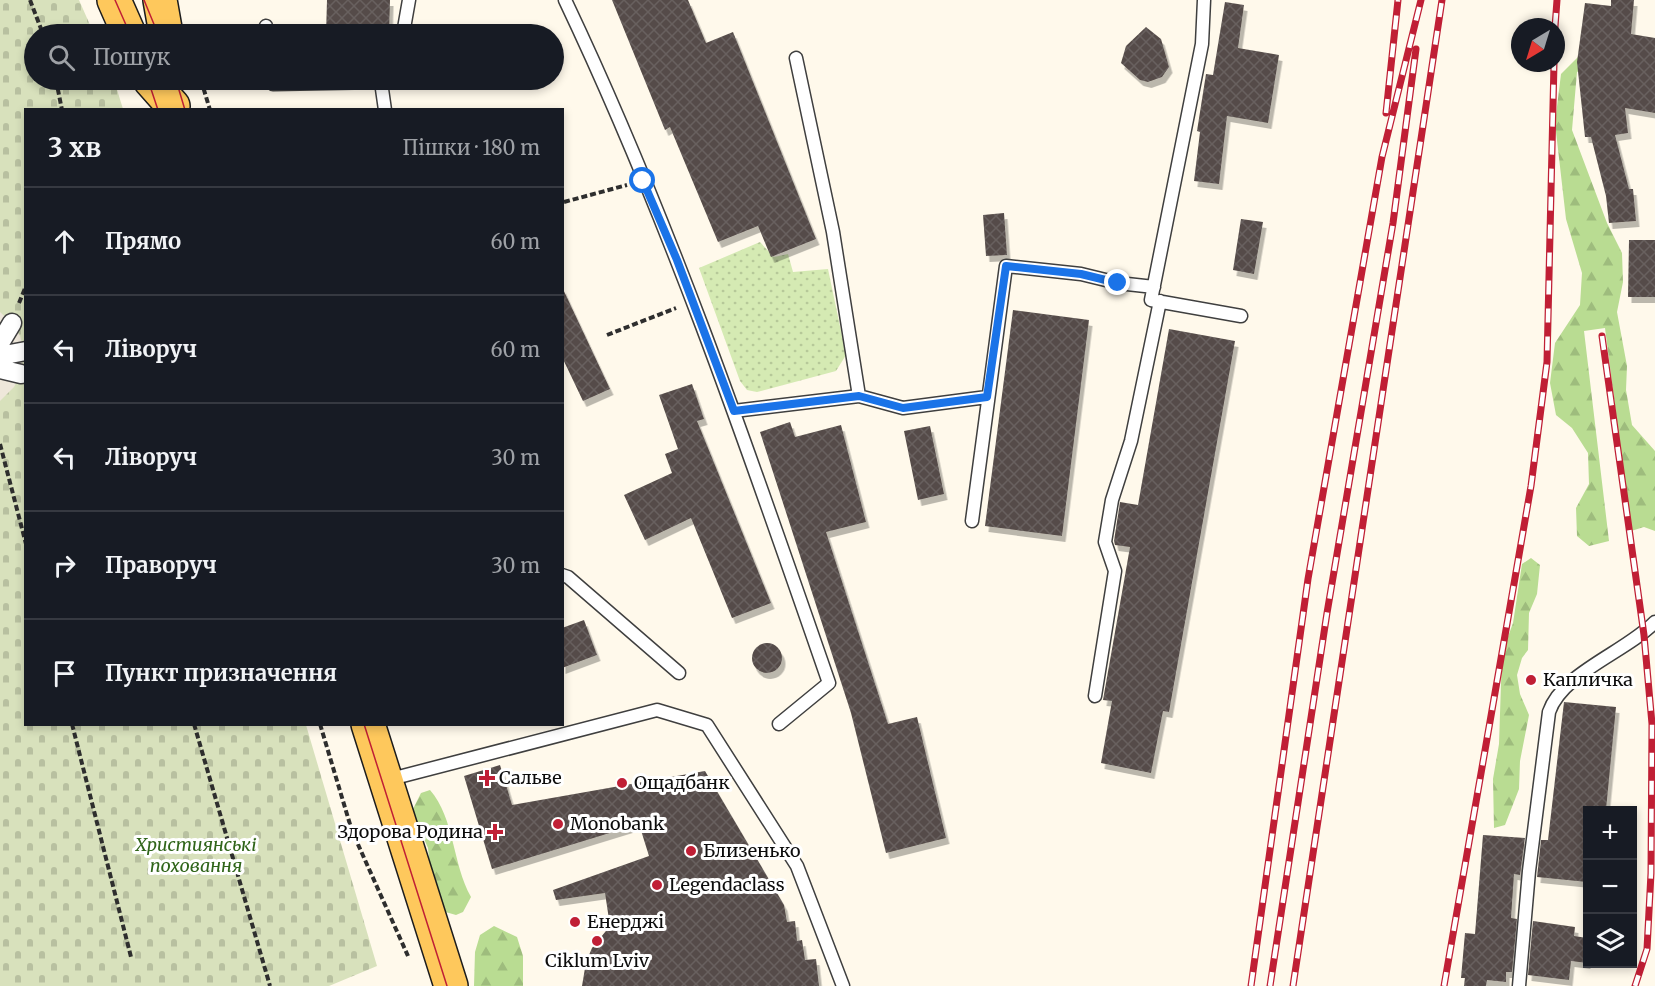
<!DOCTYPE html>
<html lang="uk">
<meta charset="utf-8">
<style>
:root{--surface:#171b24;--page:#242831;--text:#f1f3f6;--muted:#9ea1a6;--line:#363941}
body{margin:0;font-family:Merriweather,serif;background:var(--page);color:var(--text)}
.controls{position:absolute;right:18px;bottom:18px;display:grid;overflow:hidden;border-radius:0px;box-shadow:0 3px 9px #0003}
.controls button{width:54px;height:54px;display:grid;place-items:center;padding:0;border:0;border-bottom:2px solid var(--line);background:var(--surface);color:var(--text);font:30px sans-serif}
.compass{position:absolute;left:1511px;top:18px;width:54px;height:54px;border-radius:50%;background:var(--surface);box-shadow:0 3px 9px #0003;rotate:218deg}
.stop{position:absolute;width:18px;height:18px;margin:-14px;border:4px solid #1a73e8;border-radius:50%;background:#fff}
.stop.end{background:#1a73e8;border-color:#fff;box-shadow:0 2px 6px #0008}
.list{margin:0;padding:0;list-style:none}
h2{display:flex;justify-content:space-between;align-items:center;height:78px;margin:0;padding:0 24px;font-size:26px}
h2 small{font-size:20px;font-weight:400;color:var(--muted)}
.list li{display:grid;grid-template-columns:39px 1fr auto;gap:18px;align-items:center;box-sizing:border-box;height:108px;padding:0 24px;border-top:2px solid var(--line)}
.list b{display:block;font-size:22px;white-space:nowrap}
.list em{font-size:20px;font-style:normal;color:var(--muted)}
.icon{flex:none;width:33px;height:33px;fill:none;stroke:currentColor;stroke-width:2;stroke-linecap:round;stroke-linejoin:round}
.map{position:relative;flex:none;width:1655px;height:986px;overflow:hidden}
.search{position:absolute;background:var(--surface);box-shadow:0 3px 9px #0003;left:24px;top:24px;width:540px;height:66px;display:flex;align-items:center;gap:15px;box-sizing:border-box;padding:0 21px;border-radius:33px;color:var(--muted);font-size:22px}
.panel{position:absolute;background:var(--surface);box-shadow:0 3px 9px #0003;left:24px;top:108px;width:540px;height:618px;border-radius:0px}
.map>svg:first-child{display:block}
.green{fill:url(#green-dots)}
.forest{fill:url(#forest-firs)}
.cemetery{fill:url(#cemetery-stones)}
.plaza{fill:#eee7da}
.building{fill:url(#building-cross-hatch);filter:url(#shadow)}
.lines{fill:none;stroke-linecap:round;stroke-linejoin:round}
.service-casing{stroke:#3f3f3f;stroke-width:15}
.pedestrian-casing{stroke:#3f3f3f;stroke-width:21}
.primary-casing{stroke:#1d1d1d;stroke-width:36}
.path{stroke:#2e2e2e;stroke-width:4;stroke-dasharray:6 3;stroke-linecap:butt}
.service{stroke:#fff;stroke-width:12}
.pedestrian{stroke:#fff;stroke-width:18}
.primary{stroke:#fec85c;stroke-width:33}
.tram{stroke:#c01f35;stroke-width:1.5}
.rail-casing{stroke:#c01f35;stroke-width:7}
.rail{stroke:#fff;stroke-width:4.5;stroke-dasharray:14;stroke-linecap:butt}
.route{stroke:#1a73e8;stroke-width:8}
.poi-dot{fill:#c01f35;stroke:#fff;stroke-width:2}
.labels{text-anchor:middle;stroke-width:6;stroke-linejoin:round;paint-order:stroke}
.poi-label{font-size:18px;fill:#0c0c0c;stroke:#fff;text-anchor:start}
.park-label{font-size:18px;font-style:italic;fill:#30651a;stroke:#fff}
</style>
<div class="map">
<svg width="1655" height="986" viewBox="0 0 1655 986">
<defs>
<pattern id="green-dots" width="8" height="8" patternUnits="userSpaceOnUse" patternTransform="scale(1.5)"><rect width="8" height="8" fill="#d5eab3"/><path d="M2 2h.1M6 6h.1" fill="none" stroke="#b6c899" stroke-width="1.8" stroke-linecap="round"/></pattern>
<pattern id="forest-firs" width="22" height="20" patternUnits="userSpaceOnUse" patternTransform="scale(1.5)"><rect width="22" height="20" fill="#b9dc92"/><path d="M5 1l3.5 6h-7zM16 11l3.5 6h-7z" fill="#9ebc7d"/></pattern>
<pattern id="cemetery-stones" width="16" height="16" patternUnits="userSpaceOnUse" patternTransform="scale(1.5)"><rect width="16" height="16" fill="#d8e1bc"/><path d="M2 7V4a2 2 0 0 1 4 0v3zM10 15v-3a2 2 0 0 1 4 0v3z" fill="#b8c0a0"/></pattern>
<pattern id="building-cross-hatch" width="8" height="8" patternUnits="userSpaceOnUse" patternTransform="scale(1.5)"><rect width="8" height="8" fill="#554c48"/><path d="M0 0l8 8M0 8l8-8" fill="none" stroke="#68615e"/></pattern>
<filter id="shadow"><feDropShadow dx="3.5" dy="6" stdDeviation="0" flood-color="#0004"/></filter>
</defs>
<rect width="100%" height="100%" fill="#fff9eb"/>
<path class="green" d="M760,242l14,15 14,-3 5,18 35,-3 18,86 -10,16 -79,21 -10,-2 -7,-9 -41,-113z"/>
<path class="forest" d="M1580,55l15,8 -18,9 -5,58 35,93 15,30 1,29 -6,30 10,54 -1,24 6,35 23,26v80l-11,-4 -13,4 -26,-203 -21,3 25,210 -20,5 -12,-10 -1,-28 13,-24 -1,-31 -16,-25 -16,-13 -6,-32 5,-40 25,-38 2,-32 -16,-54 -11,-96 6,-49z
M1531,558l9,7 -3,29 -8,19 -1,37 -6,8 -5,17 3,19 9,21 -9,46 -1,28 -14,36 -11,3 -1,-49 6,-35 3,-91 11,-30 9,-59z
M430,790c25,29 22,73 41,107l-8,15 -7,3 -14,-4 -10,-24 -4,-39 -16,-37 9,-18z
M494,926l23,11 6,19v30h-49l1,-34 5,-17z"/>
<path class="cemetery" d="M0,0h79l15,34h-60v46h80l9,29 -97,1v614l280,1 71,241 -48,20h-329z"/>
<path class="plaza" d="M0,312l12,11 8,13 4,15 -3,23 -7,13 -14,14z"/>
<path class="building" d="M327,0h63l-1,34h-63z
M612,0h76l18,43 27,-11 83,207 -45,18 -13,-31 -40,16 -48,-115 -5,3z
M1611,0h23l-3,34 24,4v75l-30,-5 3,25 -13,2 14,54h4l3,32 -27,2 -3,-27 -15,-59h-6l-8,-75 8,-59 26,3z
M1225,2l19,3 -6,43 41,7 -11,68 -41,-7 -8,68 -25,-3 6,-49 -3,-1 9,-57 7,1z
M1146,27l15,12 8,28 -7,10 -14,5 -8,-2 -19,-17 5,-17z
M1004,213l3,42 -21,1 -3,-41z
M1241,219l22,3 -9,52 -21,-4z
M1629,240h26v57h-27z
M562,287l48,102 -27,12 -21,-44z
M1013,310l76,10 -27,216 -77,-10z
M1169,329l66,12 -66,371 -6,-1 -12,62 -50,-10 11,-62 -9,-1 27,-153 -15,-2 -1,-4 6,-39 18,3z
M692,384l12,35 -7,2 74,182 -39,15 -41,-100 -46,22 -21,-45 48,-22 -7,-19 13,-5 -19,-54z
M790,422l5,15 46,-12 25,97 -40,10 62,192 29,-7 29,121 -60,15 -35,-140 -91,-281z
M930,426l14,68 -26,6 -14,-69z
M584,620l13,35 -35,13v-40z
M752 658a15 15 0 1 1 30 0a15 15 0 1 1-30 0Z
M1564,702l52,5 -10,103h-19v72l-50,-5 4,-37h7z
M500,765l12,40 193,-34 79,134 3,17 8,-1 2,20 5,-1 3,20 11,-1 3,27h-237l4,-24 6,-14 18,-22 -5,-33 -49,7 -3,-10 96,-34 -10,-32 -147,45 -28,-93z
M1483,835l42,3 -5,37 -6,-1 -3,44 6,1 -5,53h-6v10l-19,-2 -1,6h-22l1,-8h-4l4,-45 10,1z
M1533,921l42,6 -1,9 13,2v25l-16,-2 -2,19 -41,-5z"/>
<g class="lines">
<g class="service-casing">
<path id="service" d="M565,0c105,221 184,452 264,683l-50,41
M1204,0l-2,44 -51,256 90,16
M266,26l1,8
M403,34l6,-34
M796,58l37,174 26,164
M273,80v4l108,-2 2,-2
M381,82l4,28
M734,411l125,-15 44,12 84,-11
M972,521l34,-255 75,8 37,9 36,4
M562,575l6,2 111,96
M1095,696l20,-125 -10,-29 7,-42 19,-59 29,-140
M387,780l270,-70 50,15 90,141 46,120
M1519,986l10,-115 20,-159c13,-39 77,-60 106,-90"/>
</g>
<g class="pedestrian-casing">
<path id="pedestrian" d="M0,343l12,-20
M0,356l26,-5
M0,369l21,5"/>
</g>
<g class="primary-casing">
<path id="primary" d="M114,0l15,34
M160,0l6,34
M150,80l23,26
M368,724l83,262"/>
</g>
<path class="path" d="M30,0l13,34
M56,80l6,30
M201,80l9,30
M564,202l63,-17
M19,303l7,-17
M607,335l69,-27
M0,444l26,100
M72,724l59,233
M194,724l76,262
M320,724l32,107 56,125"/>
<use href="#service" class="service"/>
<use href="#pedestrian" class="pedestrian"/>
<use href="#primary" class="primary"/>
<path class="tram" d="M115,0l15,34
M144,0l14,34
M148,80l10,30
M176,80l9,30
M364,724l83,262"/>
<g class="rail-casing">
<path id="rail" d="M1555,27l2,-27
M1386,113l12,-113
M1602,336l42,299 8,89 -1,149 -4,76 -12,37
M1251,986l57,-407 74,-422 39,-157
M1270,986l57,-373 66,-390 23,-174
M1293,986l149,-986
M1444,986l87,-500 16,-124 7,-299"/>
</g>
<use href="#rail" class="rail"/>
</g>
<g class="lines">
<path class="route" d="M643,181l34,79 57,151 125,-15 44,12 84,-11 19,-131 75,8 37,9"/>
</g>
<g class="poi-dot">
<circle cx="1531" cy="680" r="6"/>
<path d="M484 769h6v6h6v6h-6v6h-6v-6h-6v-6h6z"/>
<circle cx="622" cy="783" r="6"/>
<circle cx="558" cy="824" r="6"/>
<path d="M492 823h6v6h6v6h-6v6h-6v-6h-6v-6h6z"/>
<circle cx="691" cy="851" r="6"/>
<circle cx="657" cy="885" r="6"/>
<circle cx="575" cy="922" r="6"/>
<circle cx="597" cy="941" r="6"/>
</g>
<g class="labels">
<g class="poi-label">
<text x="1543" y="686">Капличка</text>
<text x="499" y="784">Сальве</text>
<text x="634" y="789">Ощадбанк</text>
<text x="570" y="830">Monobank</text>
<text x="483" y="838" text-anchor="end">Здорова Родина</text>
<text x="703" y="857">Близенько</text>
<text x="669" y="891">Legendaclass</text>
<text x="587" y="928">Енерджі</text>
<text x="597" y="967" text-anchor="middle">Ciklum Lviv</text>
</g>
<g class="park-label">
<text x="196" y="851">Християнські<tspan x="196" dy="21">поховання</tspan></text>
</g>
</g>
</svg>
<div class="controls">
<button>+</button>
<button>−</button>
<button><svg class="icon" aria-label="layers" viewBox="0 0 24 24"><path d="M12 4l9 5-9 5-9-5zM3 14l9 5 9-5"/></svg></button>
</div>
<svg class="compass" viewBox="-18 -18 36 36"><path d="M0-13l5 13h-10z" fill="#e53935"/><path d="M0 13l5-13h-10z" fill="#9ea1a6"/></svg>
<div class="stop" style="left:643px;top:181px"></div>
<div class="stop end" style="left:1118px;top:283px"></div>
<div class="search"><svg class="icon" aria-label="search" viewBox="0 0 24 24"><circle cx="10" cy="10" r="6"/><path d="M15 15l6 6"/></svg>Пошук</div>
<section class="panel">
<h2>3 хв<small>Пішки · 180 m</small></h2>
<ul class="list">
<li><svg class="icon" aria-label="ahead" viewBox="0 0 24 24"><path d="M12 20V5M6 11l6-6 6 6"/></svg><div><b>Прямо</b></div><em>60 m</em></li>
<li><svg class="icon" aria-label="left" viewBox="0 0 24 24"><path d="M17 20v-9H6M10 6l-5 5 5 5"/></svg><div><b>Ліворуч</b></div><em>60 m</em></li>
<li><svg class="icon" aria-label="left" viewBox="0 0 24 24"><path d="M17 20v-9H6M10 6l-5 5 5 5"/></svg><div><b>Ліворуч</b></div><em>30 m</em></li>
<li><svg class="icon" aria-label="right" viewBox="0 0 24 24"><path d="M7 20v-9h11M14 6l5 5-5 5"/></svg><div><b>Праворуч</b></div><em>30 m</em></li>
<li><svg class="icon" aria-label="arrive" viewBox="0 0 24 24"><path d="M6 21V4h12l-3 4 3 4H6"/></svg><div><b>Пункт призначення</b></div></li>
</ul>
</section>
</div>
